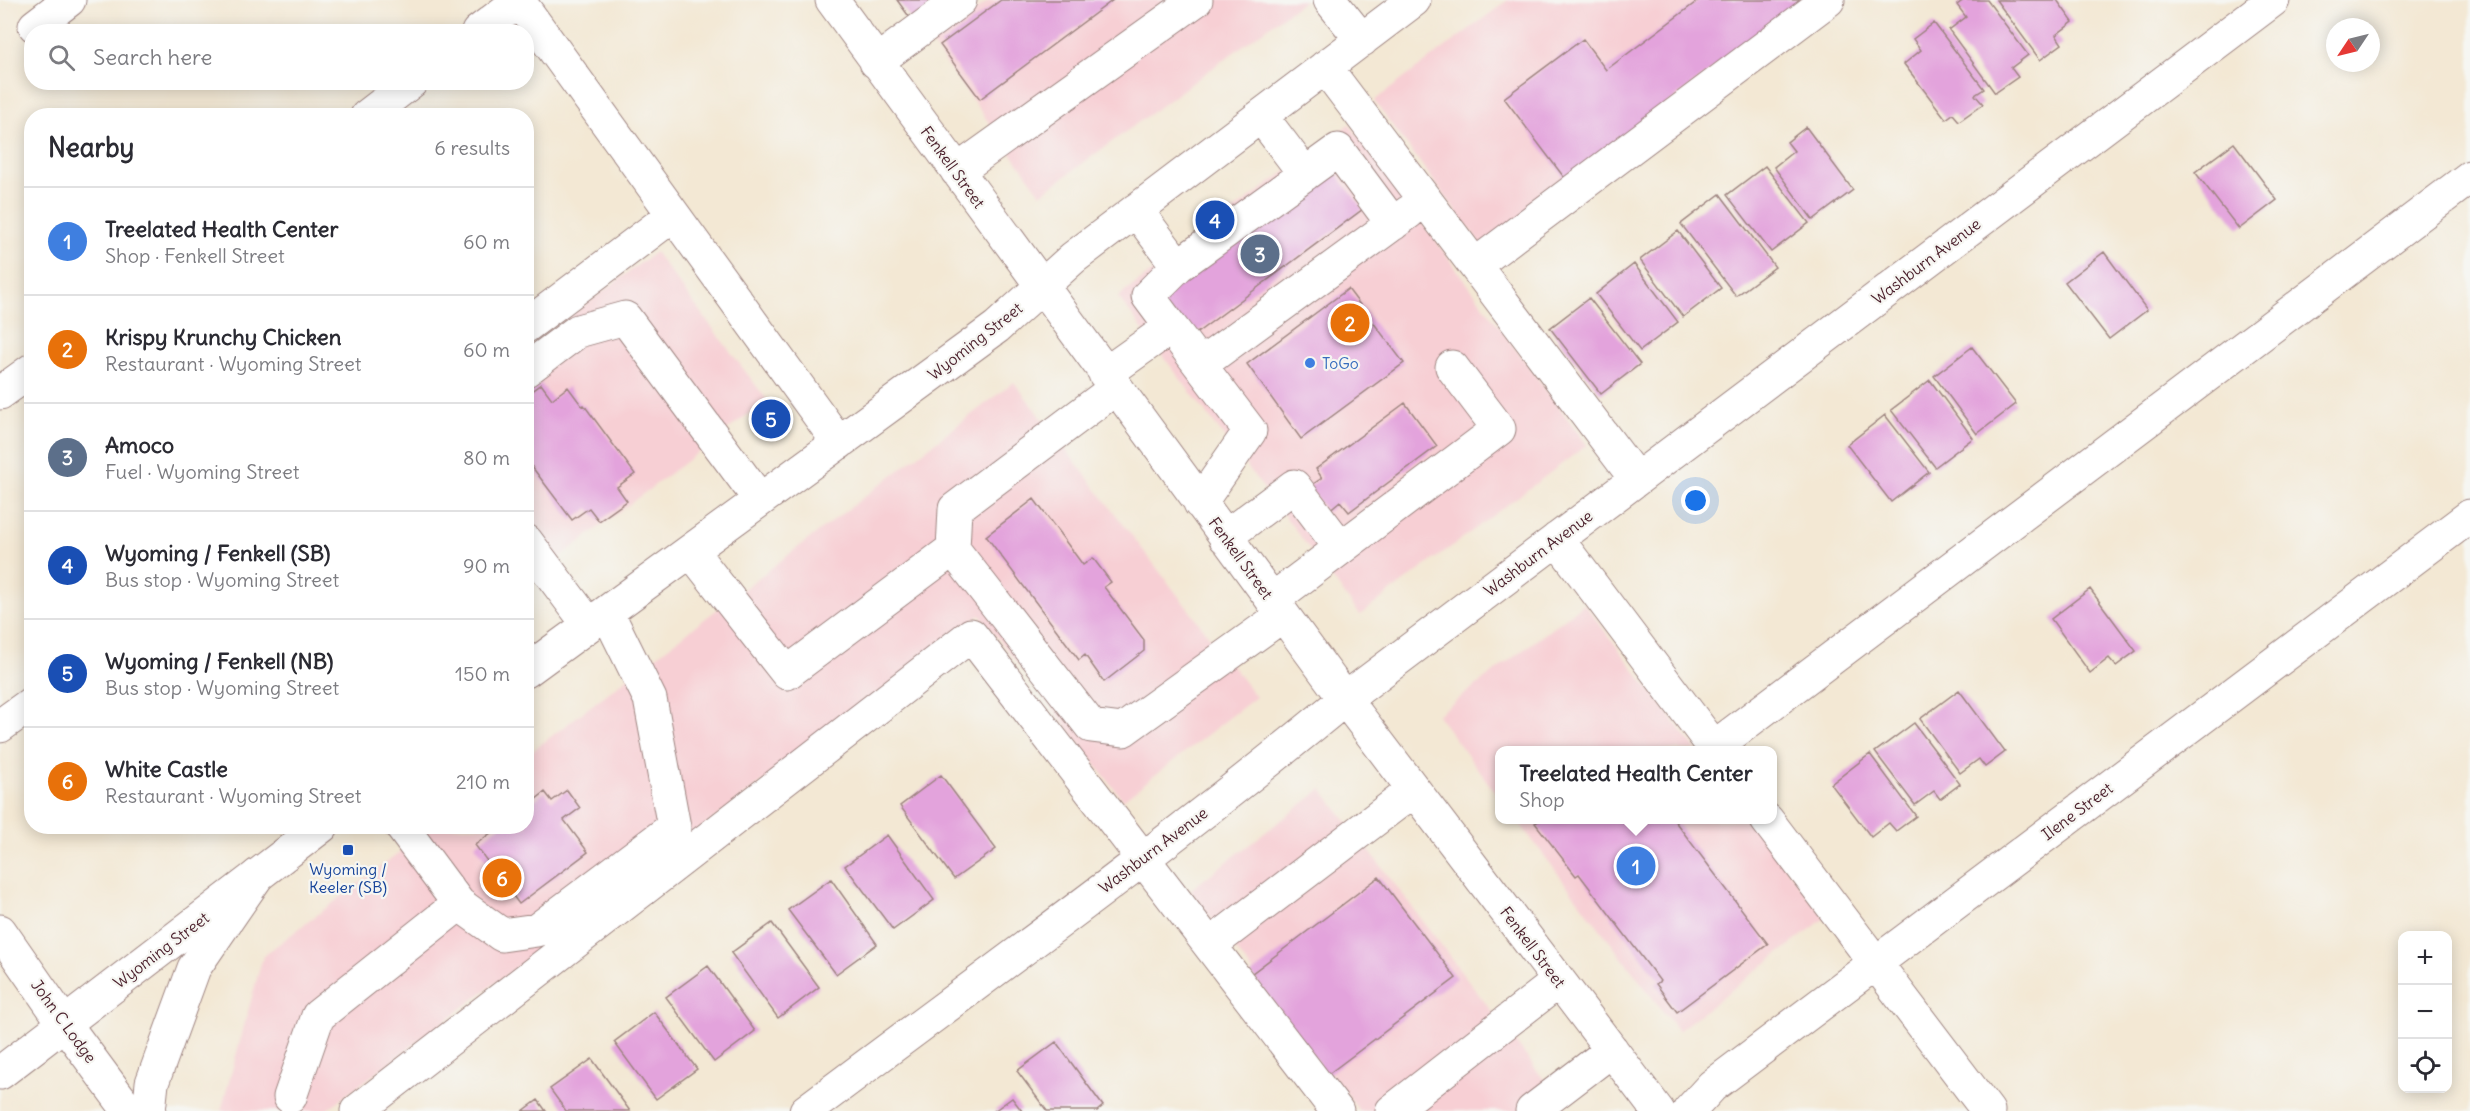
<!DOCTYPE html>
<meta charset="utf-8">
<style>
:root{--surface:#fff;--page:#f2f2f3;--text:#2b2b33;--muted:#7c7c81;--line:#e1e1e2;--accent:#1a73e8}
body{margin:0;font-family:Delius,sans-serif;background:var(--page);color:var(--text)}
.controls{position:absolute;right:18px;bottom:18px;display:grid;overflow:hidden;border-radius:12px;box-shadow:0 3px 15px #0003}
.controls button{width:54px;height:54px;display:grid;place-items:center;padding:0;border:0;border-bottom:2px solid var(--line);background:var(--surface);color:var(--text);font:30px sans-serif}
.compass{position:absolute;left:2326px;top:18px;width:54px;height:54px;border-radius:50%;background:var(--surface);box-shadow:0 3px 15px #0003;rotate:235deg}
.you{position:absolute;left:1696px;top:501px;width:21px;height:21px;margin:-15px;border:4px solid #fff;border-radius:50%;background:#1a73e8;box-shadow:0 0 0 9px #1a73e833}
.badge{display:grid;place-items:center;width:39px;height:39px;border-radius:50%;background:var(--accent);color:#fff;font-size:20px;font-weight:700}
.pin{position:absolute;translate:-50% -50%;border:3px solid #fff;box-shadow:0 2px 6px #0006}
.popup{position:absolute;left:1495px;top:746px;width:282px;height:78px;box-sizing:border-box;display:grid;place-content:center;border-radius:12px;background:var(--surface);filter:drop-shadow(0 2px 4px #0005);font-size:20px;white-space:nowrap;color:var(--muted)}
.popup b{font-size:22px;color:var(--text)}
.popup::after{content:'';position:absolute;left:50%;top:100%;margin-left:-12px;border:12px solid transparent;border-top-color:var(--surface)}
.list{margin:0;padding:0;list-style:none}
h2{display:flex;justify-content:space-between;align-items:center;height:78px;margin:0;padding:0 24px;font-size:26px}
h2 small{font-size:20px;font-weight:400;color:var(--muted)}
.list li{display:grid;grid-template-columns:39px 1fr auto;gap:18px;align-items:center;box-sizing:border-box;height:108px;padding:0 24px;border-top:2px solid var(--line)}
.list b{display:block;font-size:22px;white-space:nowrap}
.list p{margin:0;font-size:20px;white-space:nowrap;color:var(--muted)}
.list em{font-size:20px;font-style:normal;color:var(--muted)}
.icon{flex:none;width:33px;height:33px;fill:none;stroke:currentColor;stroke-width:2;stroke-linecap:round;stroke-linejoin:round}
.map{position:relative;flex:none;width:2470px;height:1111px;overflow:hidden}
.search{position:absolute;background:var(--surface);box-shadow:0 3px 15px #0003;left:24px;top:24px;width:510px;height:66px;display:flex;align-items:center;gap:15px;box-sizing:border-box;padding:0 21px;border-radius:24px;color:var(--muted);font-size:22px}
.panel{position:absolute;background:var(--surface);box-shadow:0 3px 15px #0003;left:24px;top:108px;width:510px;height:726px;border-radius:24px}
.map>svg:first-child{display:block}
.built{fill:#f7cfd4}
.building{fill:#e3a3dc}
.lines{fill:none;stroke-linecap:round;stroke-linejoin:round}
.minor-casing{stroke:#9e8480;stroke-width:35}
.major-casing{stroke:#9e8480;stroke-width:35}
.minor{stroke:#fff;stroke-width:33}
.major{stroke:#fff;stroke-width:33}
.shop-dot{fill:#3f7fe0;stroke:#f6f6f2;stroke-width:2}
.transit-dot{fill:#1a4fb4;stroke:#f6f6f2;stroke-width:2}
.labels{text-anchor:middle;stroke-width:4.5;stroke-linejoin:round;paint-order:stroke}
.street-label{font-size:16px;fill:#4a1f2b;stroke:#f6f6f2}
.shop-label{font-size:16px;fill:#366cbe;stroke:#f6f6f2;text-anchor:start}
.transit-label{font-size:16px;fill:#164399;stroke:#f6f6f2}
</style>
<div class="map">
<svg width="2470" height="1111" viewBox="0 0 2470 1111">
<rect width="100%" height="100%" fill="#f6f6f2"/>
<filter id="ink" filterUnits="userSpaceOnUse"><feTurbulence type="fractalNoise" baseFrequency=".0167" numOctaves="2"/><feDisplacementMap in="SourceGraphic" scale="12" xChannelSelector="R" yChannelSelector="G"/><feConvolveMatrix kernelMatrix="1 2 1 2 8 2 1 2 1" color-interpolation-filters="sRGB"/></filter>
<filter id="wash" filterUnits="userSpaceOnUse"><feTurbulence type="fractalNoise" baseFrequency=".008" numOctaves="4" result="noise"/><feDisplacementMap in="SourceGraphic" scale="24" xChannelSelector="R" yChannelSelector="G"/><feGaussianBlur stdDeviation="1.35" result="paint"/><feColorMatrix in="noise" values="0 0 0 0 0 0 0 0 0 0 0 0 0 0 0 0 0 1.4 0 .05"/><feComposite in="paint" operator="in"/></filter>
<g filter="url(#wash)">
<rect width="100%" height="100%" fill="#f3e8d4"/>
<path class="built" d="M990,0h315l-264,194 -110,-151z
M1508,0h304l-326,251 -112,-150z
M1349,124l238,321 -227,170 -242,-318z
M655,252l112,148 -240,182v-233z
M1014,382l242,315 -133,103 -143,-185 -205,158 -450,338h-104l42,-155 170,-129 93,-1 1,-71z
M1584,604l112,146h-196l-1,47 -62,-82z
M1322,789l246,322h-208l-170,-221z
M1517,820h232l76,98 -147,113z"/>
<g id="blocks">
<path class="building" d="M897,0h48l-32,22z
M1001,0h112l-133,99 -40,-54z
M1699,0h105l-238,180 -62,-82 79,-59 23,31z
M1964,0h23l41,55 -17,13 7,9 -23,16 -46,-63 17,-13 -9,-12z
M1996,0h61l16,22 -17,13 6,9 -22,16z
M1934,23l50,66 -9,6 8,9 -24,17 -6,-7 -7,5 -42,-55 17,-14 -8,-11z
M1806,127l47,63 -40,30 -39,-53 20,-16 -7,-9z
M2234,143l43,57 -38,29 -44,-57z
M1765,166l44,57 -38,29 -44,-57z
M1331,167l32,42 -177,132 -31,-42z
M1720,194l55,73 -39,29 -55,-72z
M1678,231l43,57 -38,29 -43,-57z
M2104,252l43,58 -38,29 -44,-57z
M1634,264l44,58 -38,29 -44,-57z
M1348,289l56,74 -103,76 -54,-75z
M1589,298l51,66 -39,30 -51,-66z
M1972,347l44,57 -39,30 -43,-58z
M1930,380l43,58 -38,29 -44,-57z
M541,384l11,15 16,-12 14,19 2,-1 51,69 -18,13 10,14 -28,20 -10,-13 -17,12 -46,-61v-64z
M1405,403l32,43 -88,66 -9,-11 -13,11 -18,-25 13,-9 -6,-9z
M1885,415l44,57 -38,30 -44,-57z
M1034,499l49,66 10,-7 18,24 -7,5 40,53v11l-40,31 -19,-27 -6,5 -93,-124z
M2090,589l46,62 -20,15 -7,-8 -19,15 -39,-54z
M1959,690l46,62 -20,15 -6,-8 -19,14 -40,-54z
M1914,723l46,61 -20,15 -6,-8 -19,14 -40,-53z
M1870,754l46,62 -20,15 -7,-8 -18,14 -40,-53z
M941,775l55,74 -42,30 -54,-73z
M567,790l13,18 -16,12 24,32 -69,52 -44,-59 25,-19h26v-19l19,-15 7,9z
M1540,820h134l94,124 -91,68 -21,-28 4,-3 -81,-107 -3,2 -41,-53z
M887,835l47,65 -41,30 -48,-64z
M1379,877l77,101 -129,97 -76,-101z
M831,879l46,65 -41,30 -48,-64z
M772,923l47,64 -41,31 -47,-65z
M708,966l47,65 -41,31 -48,-65z
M654,1012l43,57 -41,30 -42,-57z
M1056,1042l47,64 -6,5h-50l-30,-40z
M592,1059l38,52h-64l-16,-22z
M1012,1098l10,13h-28z
M538,1100l8,11h-23z"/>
</g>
</g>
<g filter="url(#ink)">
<use href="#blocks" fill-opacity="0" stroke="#9e8480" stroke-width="1.5"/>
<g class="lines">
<g class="minor-casing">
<path id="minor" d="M518,0l321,443
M832,0l513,699 313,412
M1330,0l32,40
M35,26l34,-26
M478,32l42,-32
M876,62l84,-62
M1325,67l311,412
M367,116l44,-34
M1261,116l44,58
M957,171l239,-171
M1136,210l42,56
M1475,265l353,-265
M526,326l147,-111
M1171,327l-23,-31 30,-30 160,-116 55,74
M1200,365l209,-153
M526,370l52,-39 47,-13 135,182
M1105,374l66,-47 79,104 -50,72
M1116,388l-161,121 -2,40 138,177 32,4 160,-115
M0,393l32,-23
M1225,537l69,-51 47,62
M1557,539l159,211
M526,541l63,84
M691,551l96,122 166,-124
M1272,600l227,-171 -47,-62
M526,671l471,-344 76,-69 341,-258
M0,726l32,-23
M1713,748l757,-571
M1767,820l221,291
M401,826l58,78 43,31 35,-5 137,-103 -24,-128 -43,-87
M1210,945l204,-155
M0,1073l322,-247
M290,1097l28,-81 141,-112
M357,1111l614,-476 366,476
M806,1111c181,-136 365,-268 539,-412l928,-699
M1392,1111l167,-130
M1532,1111l80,-61
M1689,1111l23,-25 758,-570"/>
</g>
<g class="major-casing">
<path id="major" d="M0,931l64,92 65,88
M149,1111l3,-28 42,-115 64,-93"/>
</g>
<use href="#minor" class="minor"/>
<use href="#major" class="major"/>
</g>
</g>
<circle class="shop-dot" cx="1310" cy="363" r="6"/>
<rect class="transit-dot" x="342" y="844" width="12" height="12" rx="3"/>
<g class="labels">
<g class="street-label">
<text transform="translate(953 167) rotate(54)" y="6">Fenkell Street</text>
<text transform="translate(1926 261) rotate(-37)" y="6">Washburn Avenue</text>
<text transform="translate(975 341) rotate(-38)" y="6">Wyoming Street</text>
<text transform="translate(1538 553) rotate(-37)" y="6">Washburn Avenue</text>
<text transform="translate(1241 558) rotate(54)" y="6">Fenkell Street</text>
<text transform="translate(2077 811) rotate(-37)" y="6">Ilene Street</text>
<text transform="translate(1153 850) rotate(-37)" y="6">Washburn Avenue</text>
<text transform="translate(1533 947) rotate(53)" y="6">Fenkell Street</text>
<text transform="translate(161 950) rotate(-37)" y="6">Wyoming Street</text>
<text transform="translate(64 1021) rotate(54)" y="6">John C Lodge</text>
</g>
<g class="shop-label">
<text x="1322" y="369">ToGo</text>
</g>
<g class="transit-label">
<text x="348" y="875">Wyoming /<tspan x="348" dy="18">Keeler (SB)</tspan></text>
</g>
</g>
</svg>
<div class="controls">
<button>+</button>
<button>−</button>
<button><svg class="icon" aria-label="locate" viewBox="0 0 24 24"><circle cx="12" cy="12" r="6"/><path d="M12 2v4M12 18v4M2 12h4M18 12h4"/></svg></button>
</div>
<svg class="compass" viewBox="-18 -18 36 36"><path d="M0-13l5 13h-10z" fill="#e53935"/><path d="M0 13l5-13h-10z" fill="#7c7c81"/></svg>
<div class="you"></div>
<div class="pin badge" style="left:1636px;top:866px;background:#3f7fe0">1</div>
<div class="popup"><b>Treelated Health Center</b>Shop</div>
<div class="pin badge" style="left:1350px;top:323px;background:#e8710a">2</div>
<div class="pin badge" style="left:1260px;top:254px;background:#5c6f8a">3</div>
<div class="pin badge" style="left:1215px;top:220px;background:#1a4fb4">4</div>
<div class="pin badge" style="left:771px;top:419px;background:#1a4fb4">5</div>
<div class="pin badge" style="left:502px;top:878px;background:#e8710a">6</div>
<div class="search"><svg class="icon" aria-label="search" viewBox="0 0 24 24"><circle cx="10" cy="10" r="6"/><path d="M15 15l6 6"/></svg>Search here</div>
<section class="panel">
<h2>Nearby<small>6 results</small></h2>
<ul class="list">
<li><span class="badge" style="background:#3f7fe0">1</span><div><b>Treelated Health Center</b><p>Shop · Fenkell Street</p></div><em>60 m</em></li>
<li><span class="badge" style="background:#e8710a">2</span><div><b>Krispy Krunchy Chicken</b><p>Restaurant · Wyoming Street</p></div><em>60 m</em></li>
<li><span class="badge" style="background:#5c6f8a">3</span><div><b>Amoco</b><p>Fuel · Wyoming Street</p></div><em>80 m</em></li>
<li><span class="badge" style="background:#1a4fb4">4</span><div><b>Wyoming / Fenkell (SB)</b><p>Bus stop · Wyoming Street</p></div><em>90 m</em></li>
<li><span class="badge" style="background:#1a4fb4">5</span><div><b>Wyoming / Fenkell (NB)</b><p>Bus stop · Wyoming Street</p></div><em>150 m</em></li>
<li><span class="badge" style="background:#e8710a">6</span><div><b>White Castle</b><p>Restaurant · Wyoming Street</p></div><em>210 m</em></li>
</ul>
</section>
</div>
